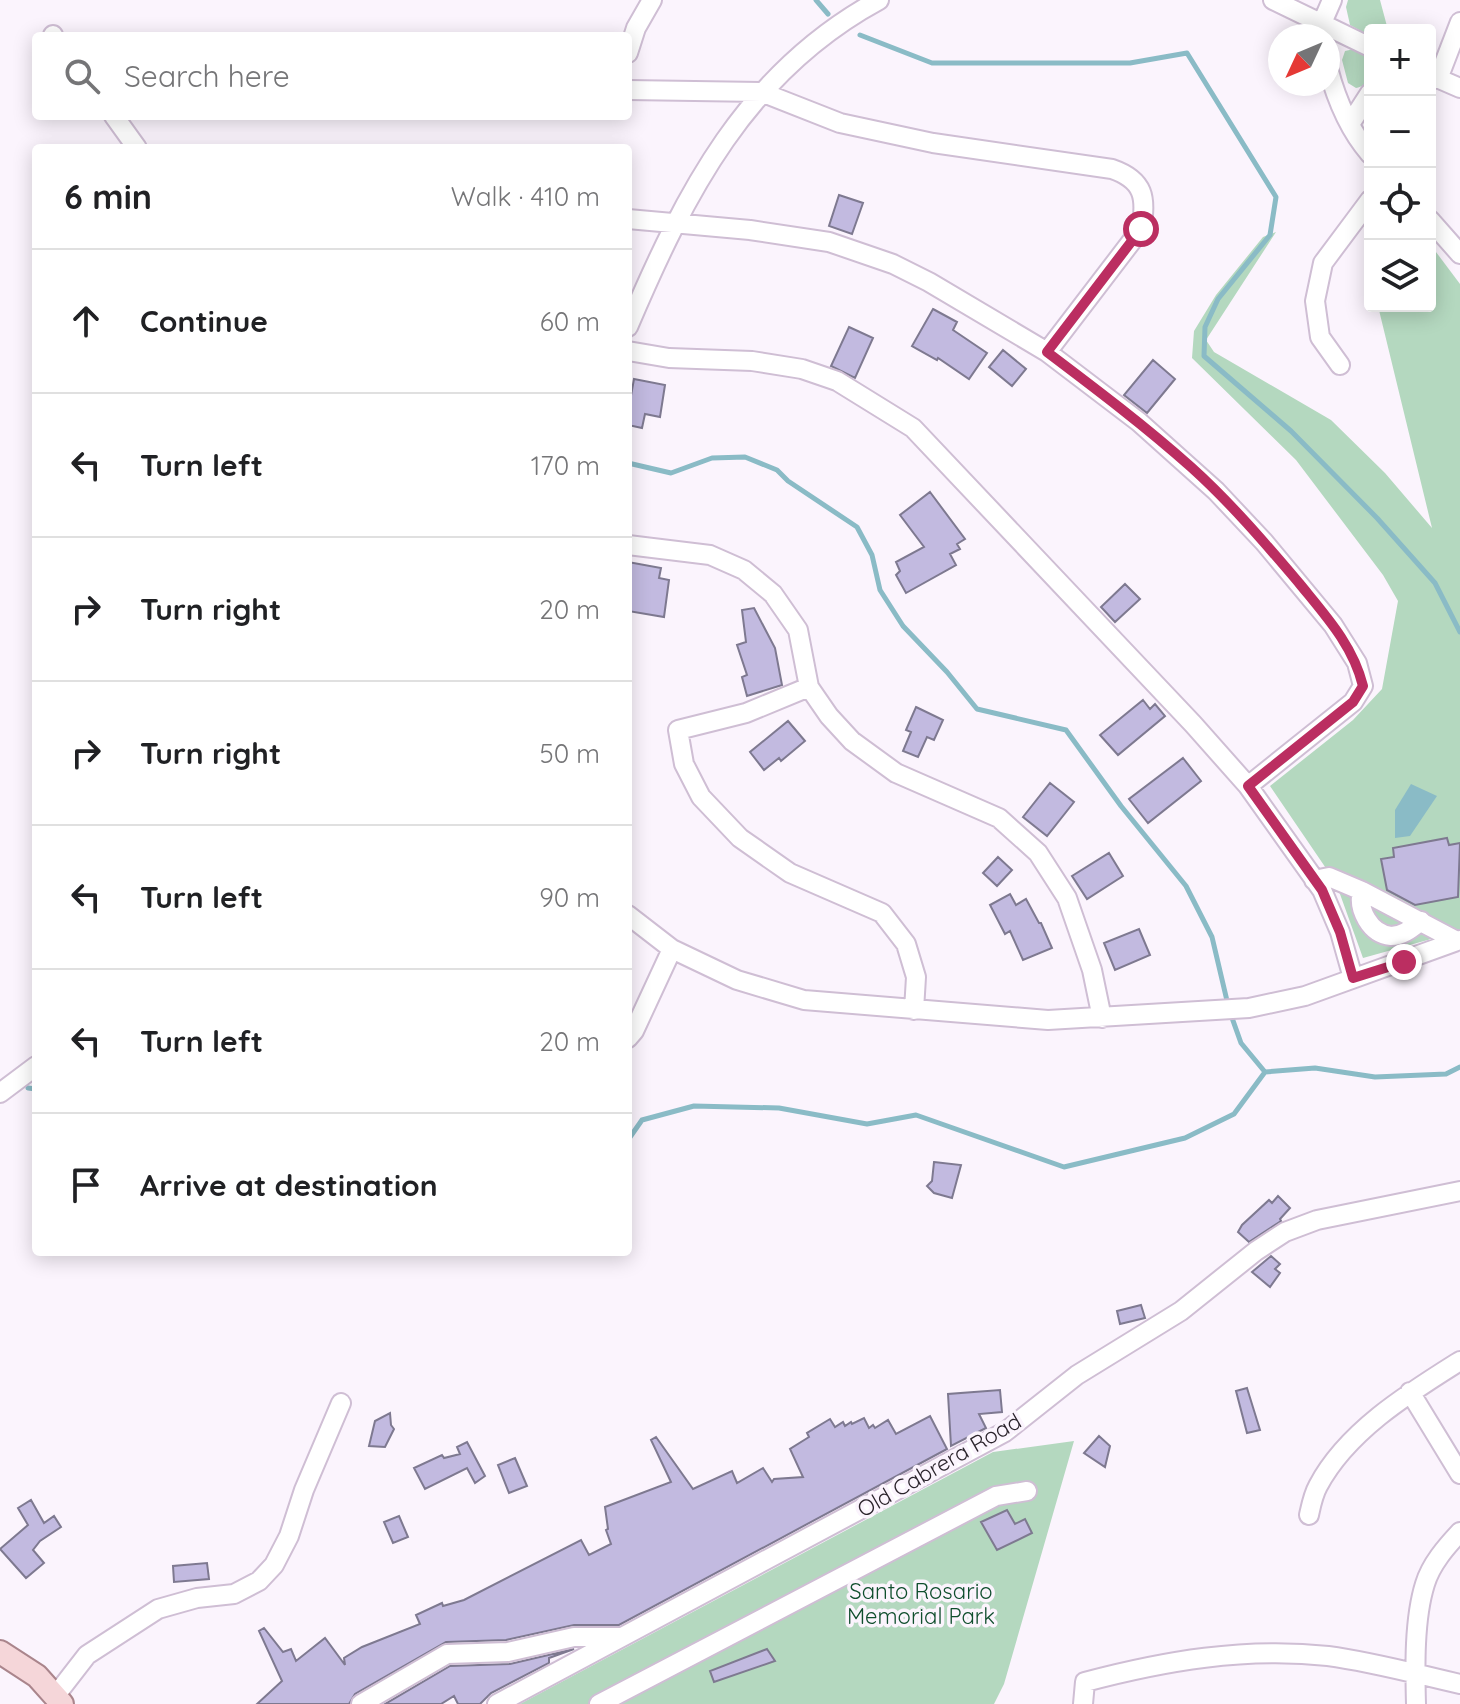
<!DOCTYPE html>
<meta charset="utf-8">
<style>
:root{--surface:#fff;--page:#f2f2f2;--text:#202124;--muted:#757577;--line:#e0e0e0}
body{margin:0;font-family:Quicksand,sans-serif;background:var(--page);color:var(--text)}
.controls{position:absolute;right:24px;top:24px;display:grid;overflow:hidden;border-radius:8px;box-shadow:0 4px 20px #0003}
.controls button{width:72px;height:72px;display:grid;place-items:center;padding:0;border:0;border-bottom:2px solid var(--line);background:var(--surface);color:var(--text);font:40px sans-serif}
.compass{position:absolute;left:1268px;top:24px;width:72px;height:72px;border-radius:50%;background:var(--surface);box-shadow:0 4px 20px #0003;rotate:226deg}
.stop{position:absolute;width:24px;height:24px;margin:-18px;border:6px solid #bb2e61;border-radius:50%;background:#fff}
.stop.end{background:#bb2e61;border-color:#fff;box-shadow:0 2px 8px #0008}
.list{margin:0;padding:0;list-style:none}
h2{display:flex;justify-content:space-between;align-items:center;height:104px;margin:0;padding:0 32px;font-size:34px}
h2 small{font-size:26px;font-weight:400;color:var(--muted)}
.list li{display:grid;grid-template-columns:52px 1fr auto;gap:24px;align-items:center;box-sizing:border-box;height:144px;padding:0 32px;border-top:2px solid var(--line)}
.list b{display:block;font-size:30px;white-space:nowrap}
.list em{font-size:26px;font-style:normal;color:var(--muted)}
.icon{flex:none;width:44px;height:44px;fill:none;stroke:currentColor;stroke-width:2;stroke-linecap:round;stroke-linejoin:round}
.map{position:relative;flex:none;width:1460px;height:1704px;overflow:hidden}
.search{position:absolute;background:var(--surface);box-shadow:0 4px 20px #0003;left:32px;top:32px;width:600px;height:88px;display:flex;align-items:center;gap:20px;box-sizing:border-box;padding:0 28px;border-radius:8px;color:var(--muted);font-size:30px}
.panel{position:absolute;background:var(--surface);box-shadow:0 4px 20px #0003;left:32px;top:144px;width:600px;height:1112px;border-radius:8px}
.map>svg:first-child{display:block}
.green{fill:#b4d8bf}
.water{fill:#8abbc6}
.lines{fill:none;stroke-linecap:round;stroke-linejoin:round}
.stream{stroke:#8abbc6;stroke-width:5}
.building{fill:#c2bae0;stroke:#7e7990;stroke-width:2}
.minor-casing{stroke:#cfbed4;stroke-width:22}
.major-casing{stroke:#aa858c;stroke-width:26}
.minor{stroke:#fff;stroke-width:18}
.major{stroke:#f5d6d9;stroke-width:22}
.route{stroke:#bb2e61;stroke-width:10}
.labels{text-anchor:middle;stroke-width:7;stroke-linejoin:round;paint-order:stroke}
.street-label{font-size:22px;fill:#2a232b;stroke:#fbf4fd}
.park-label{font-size:22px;fill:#0f4e2d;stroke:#fbf4fd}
</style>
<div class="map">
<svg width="1460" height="1704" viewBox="0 0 1460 1704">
<rect width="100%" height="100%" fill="#fbf4fd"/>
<path class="green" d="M1348,0h32l8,30h-18v6l-20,-11 -4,-18z
M1354,49l16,6c0,15 3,29 -14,33l-8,-5 -6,-23 3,-9z
M1276,232l-70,108 8,12 117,68 54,53 47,55 -54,-222h52v-62l30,40v647l-97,27 -27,-75 -66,-97 83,-66 29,-31 16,-88 -15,-26 -87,-115 -104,-102 2,-27 22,-36 47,-58z
M1074,1441l-70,243 -10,20h-474l473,-252z"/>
<path class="water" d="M1411,784l26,12 -27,40 -15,2v-28z"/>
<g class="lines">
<path class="stream" d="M816,0l12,14
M860,35l72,28h198l57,-10 89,144 -6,38 -52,64 -13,28 -1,29 87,75 86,87 58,65 25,49
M628,463l43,10 41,-15 33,-1 32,13 11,11 69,46 15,28 8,35 23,36 44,46 30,37 89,21 55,76 65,80 26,51 16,68
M1231,1015l10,28 24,29
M28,1088l8,1
M628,1140l14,-20 52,-14 85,2 88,16 49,-9 148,52 121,-29 49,-24 31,-42 50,-4 60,9 71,-3 14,-7"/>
</g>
<path class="building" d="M839,195l24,8 -11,31 -23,-8z
M933,309l24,13 -4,8 34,23 -18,26 -31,-21 -1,2 -25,-14z
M849,327l24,11 -18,40 -24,-12z
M1003,350l23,19 -14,17 -23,-19z
M1153,360l22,19 -28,34 -23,-18z
M634,379l31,6 -5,32 -15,-3 -3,14 -14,-3v-25l2,1z
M930,492l35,47 -8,5 3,5 -10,5 6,11 -50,28 -10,-18 4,-4 -4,-9 28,-15 -24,-32z
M628,562l33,6 -2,10 10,2 -5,37 -36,-6z
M1125,584l15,15 -25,23 -14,-15z
M754,608l21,40 7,37 -35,11 -5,-19 5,-2 -10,-30 9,-3 -4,-32z
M1143,700l7,9 5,-5 10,12 -47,39 -18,-20z
M916,707l27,13 -9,20 -7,-3 -9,20 -15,-6 8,-19 -5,-2z
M788,721l17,20 -24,20 -2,-3 -15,12 -14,-18z
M1183,758l18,23 -53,42 -19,-24z
M1050,783l24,19 -27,34 -24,-19z
M1447,838l2,7 11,-2 -2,54 -43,8 -28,-15 -6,-31 13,-2 -1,-9z
M1109,853l14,23 -36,23 -15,-23z
M998,857l14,13 -15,16 -14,-13z
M1010,894l6,11 10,-6 13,24h2l11,25 -29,12 -13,-29 -5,3 -15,-29z
M1139,929l11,26 -35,15 -11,-27z
M934,1162l27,3 -9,33 -18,-5 -7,-7 5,-5z
M1278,1196l12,12 -10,11 1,2 -32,21 -11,-10 4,-7 27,-25 3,3z
M1271,1256l9,8 -5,5 5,4 -10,14 -18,-15z
M1141,1305l4,13 -25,6 -3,-13z
M1247,1388l13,42 -13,3 -11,-42z
M1000,1390l2,22 -23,2 7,14 -35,18 -3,-52z
M390,1413l1,12 3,4 -9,18 -16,-1 6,-25z
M930,1416l17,33 -328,176h-45l-68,15 -60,2 -91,52 -6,10h-92l25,-23 -23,-50 5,-3 19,24 8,-3 5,12 29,-23 20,27 -1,-7 18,-11 58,-23 -4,-9 26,-12 1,3 21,-6 117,-60 8,15 22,-11 -5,-14 2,-1 -3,-22 66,-25 -20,-42 5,-3 37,52 39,-18 5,12 26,-15 9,14 2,-3 29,-2 -13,-28 19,-12 -2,-4 23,-14 5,8 8,-5 2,4 6,-4 1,2 12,-6 5,10 4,-3 2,3 13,-8 8,14z
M1099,1436l11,10 -5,21 -21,-14z
M467,1442l18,34 -10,7 -8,-15 -42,21 -11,-21 28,-13 2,3 16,-4 -3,-7z
M515,1458l12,28 -18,7 -11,-28z
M31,1500l13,23 10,-7 7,11 -21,14 -7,9 11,13 -18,15 -26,-29 28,-24 -10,-17z
M1007,1510l8,14 10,-5 7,14 -35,17 -16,-28z
M399,1516l9,21 -15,6 -9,-21z
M207,1563l2,16 -35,3 -1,-16z
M574,1649l-25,9v5l-58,30 -11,11h-22l-4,-8 -13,8h-56l65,-38 60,-2z
M767,1649l8,12 -61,21 -4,-11z"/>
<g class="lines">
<g class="minor-casing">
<path id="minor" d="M1273,0l97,47
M53,35v1
M1323,35l-1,-12 10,-23
M628,53l8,-25 16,-28
M1328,68c8,30 21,62 42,86
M1430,75l30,13
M1438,79l22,-57
M628,90l133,2 79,31 93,20 179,26c32,11 35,29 29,60l-94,123
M114,116l23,32
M1350,124l20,-31
M628,219l122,11 79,12 64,22 36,18 118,70 92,70 77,69 48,51 69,83 24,38 6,23 -10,16 -105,84
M1430,220l30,34
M628,327c57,-134 118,-255 251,-327
M628,351l41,7 83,3 50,8 35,12 76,47 280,296 55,62 74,104 18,42 13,46
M1340,365l-20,-28 -5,-36 8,-38 47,-63
M628,545l82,10 34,15 29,24 25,36 11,57 20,29 23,25 44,32 103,45 39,35 29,45 25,72 10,48
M809,687l-63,26 -68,17 6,34 17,33 39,41 50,35 92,40 24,31 10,33 -2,33
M1314,880l15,-3 33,14 95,50
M1362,891c-5,18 8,43 29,45 12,0 21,-8 30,-15
M628,915l44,34 65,31 67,20 244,20 201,-12 56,-12 155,-56
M628,1038l6,-7 38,-82
M0,1093l36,-27
M1410,1392l50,82
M1309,1515c2,-9 4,-20 9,-29 29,-55 91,-93 142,-125
M56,1695l31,-40 71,-46 39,-11 37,-4 25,-13 15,-16 15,-29 15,-46 37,-87
M361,1704l86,-50 61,-2 66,-15h45
M497,1704l508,-272 72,-57 104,-64 75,-60 29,-19 32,-12 143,-29
M599,1704l397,-208 31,-5
M1083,1704l2,-22c79,-21 160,-35 243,-26 45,6 88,18 132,28
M1416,1704c-1,-36 -2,-85 9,-120 6,-20 21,-37 35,-52"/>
</g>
<g class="major-casing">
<path id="major" d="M0,1652l37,24 25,28"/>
</g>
<use href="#minor" class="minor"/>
<use href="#major" class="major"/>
</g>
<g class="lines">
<path class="route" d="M1141,229l-94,123c49,37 98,74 144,115 39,35 74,76 108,116 26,32 54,62 64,103l-10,16 -105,84 74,104 18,42 13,46 51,-16"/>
</g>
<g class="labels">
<g class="street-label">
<text transform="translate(939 1465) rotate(-30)" y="8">Old Cabrera Road</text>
</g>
<g class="park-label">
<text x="921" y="1599">Santo Rosario<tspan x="921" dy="25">Memorial Park</tspan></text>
</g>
</g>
</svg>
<div class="controls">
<button>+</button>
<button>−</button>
<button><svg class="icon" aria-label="locate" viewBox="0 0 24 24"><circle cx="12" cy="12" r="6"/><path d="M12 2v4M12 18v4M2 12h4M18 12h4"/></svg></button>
<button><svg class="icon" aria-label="layers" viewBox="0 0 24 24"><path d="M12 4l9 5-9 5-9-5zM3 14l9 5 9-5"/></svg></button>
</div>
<svg class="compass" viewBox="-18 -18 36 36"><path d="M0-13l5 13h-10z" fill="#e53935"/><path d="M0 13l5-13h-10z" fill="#757577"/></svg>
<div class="stop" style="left:1141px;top:229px"></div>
<div class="stop end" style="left:1404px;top:962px"></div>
<div class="search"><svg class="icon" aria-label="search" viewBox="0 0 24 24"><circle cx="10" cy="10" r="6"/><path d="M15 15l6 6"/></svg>Search here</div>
<section class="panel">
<h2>6 min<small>Walk · 410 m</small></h2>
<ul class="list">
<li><svg class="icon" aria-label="ahead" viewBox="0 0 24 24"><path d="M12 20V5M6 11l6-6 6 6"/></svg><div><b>Continue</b></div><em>60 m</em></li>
<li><svg class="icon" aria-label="left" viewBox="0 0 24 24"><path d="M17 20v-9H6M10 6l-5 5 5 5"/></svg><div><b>Turn left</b></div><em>170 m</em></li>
<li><svg class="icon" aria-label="right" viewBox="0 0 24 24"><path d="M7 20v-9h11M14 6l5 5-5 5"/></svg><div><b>Turn right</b></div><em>20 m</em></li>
<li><svg class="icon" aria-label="right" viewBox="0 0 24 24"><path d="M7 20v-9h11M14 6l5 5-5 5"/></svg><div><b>Turn right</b></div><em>50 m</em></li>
<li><svg class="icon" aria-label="left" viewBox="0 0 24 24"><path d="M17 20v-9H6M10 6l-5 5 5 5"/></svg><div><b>Turn left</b></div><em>90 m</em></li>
<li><svg class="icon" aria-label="left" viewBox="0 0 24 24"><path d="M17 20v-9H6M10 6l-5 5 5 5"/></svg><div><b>Turn left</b></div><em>20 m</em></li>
<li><svg class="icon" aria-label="arrive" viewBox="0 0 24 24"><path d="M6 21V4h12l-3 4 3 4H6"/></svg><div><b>Arrive at destination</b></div></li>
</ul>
</section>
</div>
